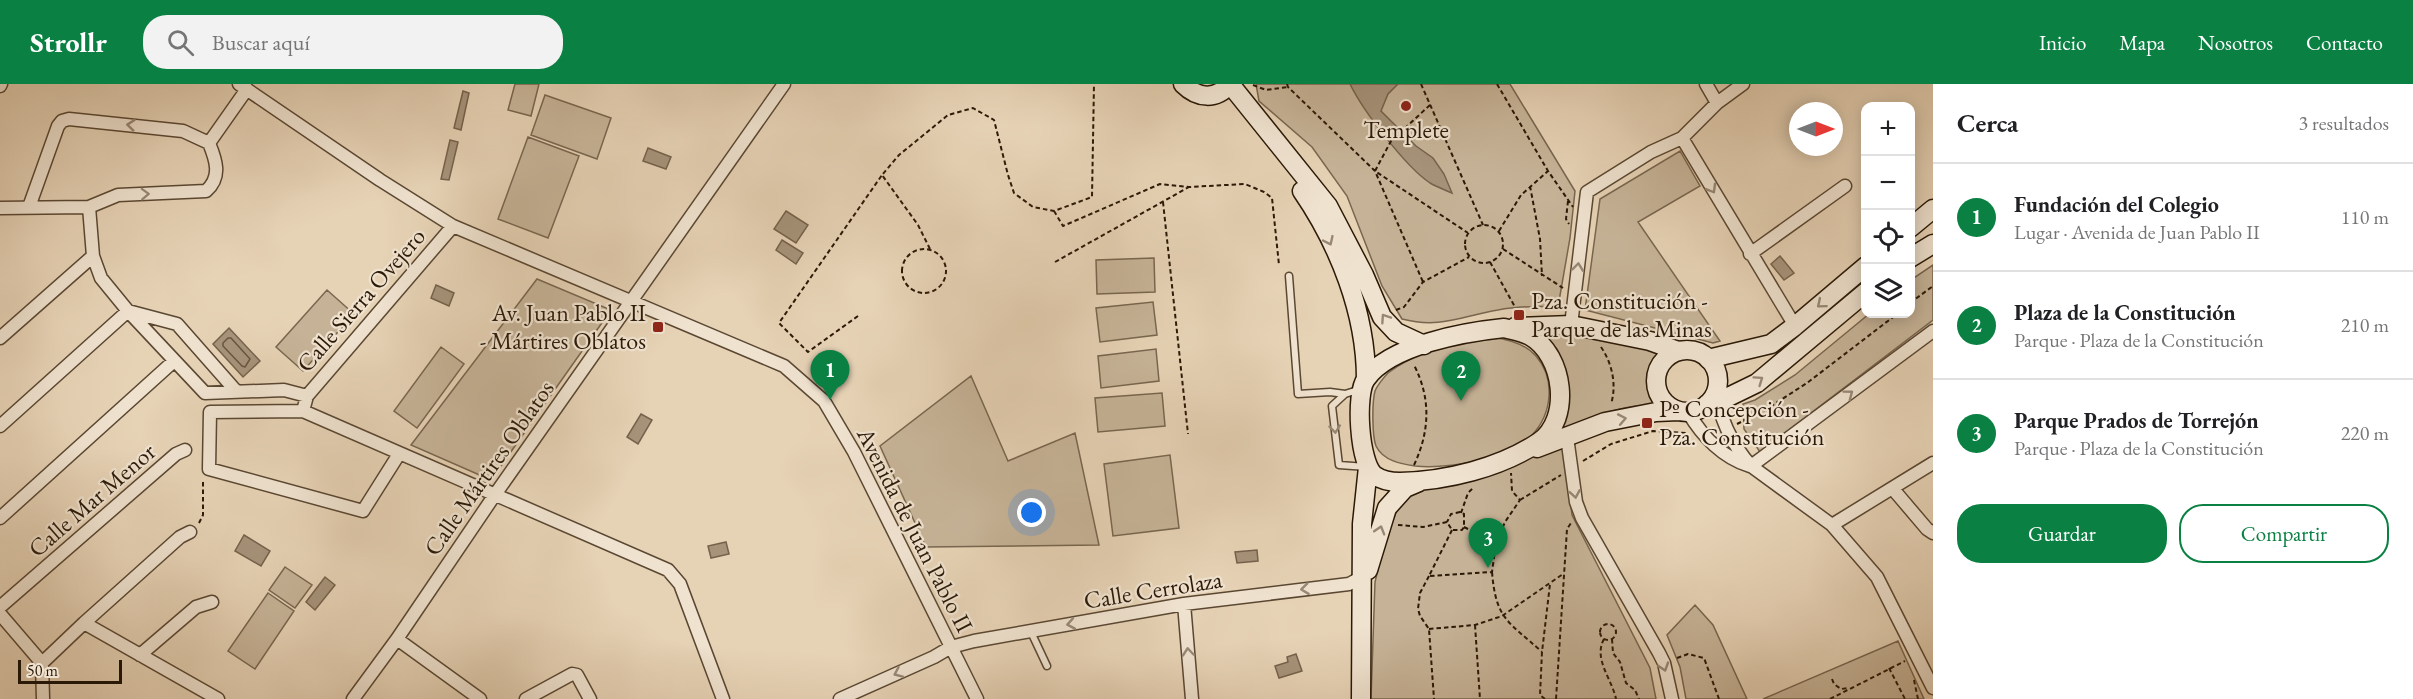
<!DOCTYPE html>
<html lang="es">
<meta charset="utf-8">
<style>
:root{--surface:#fff;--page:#f2f2f2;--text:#202124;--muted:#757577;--line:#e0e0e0;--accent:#0b8043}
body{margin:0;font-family:"EB Garamond",serif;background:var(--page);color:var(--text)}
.controls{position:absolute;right:18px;top:18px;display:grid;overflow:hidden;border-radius:12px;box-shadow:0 3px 15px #0003}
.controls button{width:54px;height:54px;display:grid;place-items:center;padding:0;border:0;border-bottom:2px solid var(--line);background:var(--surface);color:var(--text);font:30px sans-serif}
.compass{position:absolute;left:1789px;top:18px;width:54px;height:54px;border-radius:50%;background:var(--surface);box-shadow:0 3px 15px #0003;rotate:90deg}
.scale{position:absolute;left:18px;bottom:15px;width:104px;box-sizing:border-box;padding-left:6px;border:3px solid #2b1907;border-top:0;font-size:16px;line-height:21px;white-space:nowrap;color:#2b1907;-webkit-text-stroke:4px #efe2cf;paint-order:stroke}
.you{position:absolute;left:1032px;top:429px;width:21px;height:21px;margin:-15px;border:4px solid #fff;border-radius:50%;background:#1a73e8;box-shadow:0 0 0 9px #1a73e833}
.badge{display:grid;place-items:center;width:39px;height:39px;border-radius:50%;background:var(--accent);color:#fff;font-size:20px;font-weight:700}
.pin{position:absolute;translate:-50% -50px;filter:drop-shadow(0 2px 3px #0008)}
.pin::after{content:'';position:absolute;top:32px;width:21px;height:18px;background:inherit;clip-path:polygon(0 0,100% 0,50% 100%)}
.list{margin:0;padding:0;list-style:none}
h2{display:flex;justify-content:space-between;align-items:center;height:78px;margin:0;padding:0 24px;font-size:26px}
h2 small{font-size:20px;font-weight:400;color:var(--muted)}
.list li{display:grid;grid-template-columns:39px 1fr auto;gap:18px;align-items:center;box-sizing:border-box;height:108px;padding:0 24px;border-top:2px solid var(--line)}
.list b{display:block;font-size:22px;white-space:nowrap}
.list p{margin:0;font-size:20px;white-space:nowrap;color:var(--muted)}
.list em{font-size:20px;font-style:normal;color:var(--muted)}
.actions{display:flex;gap:12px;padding:18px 24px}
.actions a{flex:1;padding:14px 0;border:2px solid var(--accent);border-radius:24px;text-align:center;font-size:21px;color:var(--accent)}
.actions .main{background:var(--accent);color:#fff}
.icon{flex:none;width:33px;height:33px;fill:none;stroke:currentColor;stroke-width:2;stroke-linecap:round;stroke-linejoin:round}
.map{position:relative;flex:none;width:1933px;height:615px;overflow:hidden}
header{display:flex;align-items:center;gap:36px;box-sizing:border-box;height:84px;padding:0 30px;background:var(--accent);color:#fff}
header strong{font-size:28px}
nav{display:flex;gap:33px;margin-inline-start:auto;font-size:21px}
.search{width:420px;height:54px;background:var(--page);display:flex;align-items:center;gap:15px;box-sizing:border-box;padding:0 21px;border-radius:24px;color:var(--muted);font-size:22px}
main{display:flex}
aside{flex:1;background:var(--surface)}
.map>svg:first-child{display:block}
.green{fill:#c6b397;stroke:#78664f;stroke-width:1.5}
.water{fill:#a6937a;stroke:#75624c;stroke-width:1.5}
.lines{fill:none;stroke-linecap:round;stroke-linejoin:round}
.shore{stroke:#685640;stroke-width:1.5}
.lane-casing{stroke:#5a4732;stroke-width:9}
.street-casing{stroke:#5a4732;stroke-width:15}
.secondary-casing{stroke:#2b1907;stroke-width:21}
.path{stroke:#2b1907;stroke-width:2;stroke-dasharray:4.5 3;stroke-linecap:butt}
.lane{stroke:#efe2cf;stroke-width:6}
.street{stroke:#efe2cf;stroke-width:12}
.secondary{stroke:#efe2cf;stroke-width:18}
.oneway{stroke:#978875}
.poi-dot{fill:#8f2418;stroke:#efe2cf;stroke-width:2}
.labels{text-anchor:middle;stroke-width:4.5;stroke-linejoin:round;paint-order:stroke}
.poi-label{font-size:24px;fill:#2b1907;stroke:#efe2cf;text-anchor:start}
.street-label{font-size:24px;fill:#2b1907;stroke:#efe2cf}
</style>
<header>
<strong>Strollr</strong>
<div class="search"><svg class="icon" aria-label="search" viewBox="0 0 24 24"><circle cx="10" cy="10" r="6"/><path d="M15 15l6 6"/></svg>Buscar aquí</div>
<nav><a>Inicio</a><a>Mapa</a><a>Nosotros</a><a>Contacto</a></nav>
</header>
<main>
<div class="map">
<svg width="1933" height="615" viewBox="0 0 1933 615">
<rect width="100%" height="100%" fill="#e6d2b5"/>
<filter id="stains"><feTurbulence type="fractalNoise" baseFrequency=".00333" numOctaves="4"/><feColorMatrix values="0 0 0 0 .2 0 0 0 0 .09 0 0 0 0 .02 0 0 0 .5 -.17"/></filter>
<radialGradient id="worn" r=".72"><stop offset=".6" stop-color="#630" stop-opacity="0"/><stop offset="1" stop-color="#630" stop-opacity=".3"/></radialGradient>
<path class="green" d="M515,0h24l-8,32 -23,-6z
M1256,0h254l65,107 -5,47 -12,69c-20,-1 -40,-1 -60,3 -37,6 -57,19 -96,9l-20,-33 -35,-90 -35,-49 -53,-46z
M545,11l66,23 -14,41 -66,-24z
M528,53l51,19 -31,82 -50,-19z
M1680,67l20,35 -62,36 82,119 -7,2 -128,-33 15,-111z
M1154,174l1,34 -58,2 -1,-34z
M1933,181v55l-173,132 -16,-23 -1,-25 12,-4 40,-25 74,-61h41l1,-34z
M537,195l74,31 -120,170 -80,-35z
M327,206l27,24 -51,57 -27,-24z
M1153,218l4,33 -57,7 -4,-34z
M1539,248l51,2 70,18c-13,18 -13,34 -3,54 -33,-4 -69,14 -100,24l11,-38 -1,-16 -10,-27z
M1491,253c15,2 35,7 45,19 20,23 16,58 -4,79 -22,24 -86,34 -117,31 -13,-2 -32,-5 -39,-20 -4,-10 -4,-44 -1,-55 2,-5 9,-14 13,-18 28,-22 69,-31 103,-36z
M441,263l23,17 -47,64 -23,-17z
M1156,265l3,32 -58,7 -3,-32z
M971,292l37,85 67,-28 24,112 -173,2 -46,-101z
M1162,309l3,33 -67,6 -3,-34z
M1564,361l8,70 78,153 6,31h-285l4,-117 11,-45 15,-36 16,-12z
M1170,371l9,73 -66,8 -9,-72z
M285,483l27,18 -17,23 -26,-18z
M268,509l26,18 -39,58 -27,-18z
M1695,521l18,20 34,74h-61l-6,-32 -13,-32z
M1898,557l26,58h-161z"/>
<path class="water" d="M1350,0h48l-10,10 -7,17 35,35 17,12 11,16 8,19c-7,-3 -15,-6 -22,-10 -24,-16 -67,-72 -80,-99z
M463,7l6,2 -8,37 -7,-2z
M450,56l8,2 -9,38 -8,-1z
M648,64l23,9 -5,12 -23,-8z
M786,127l22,14 -12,18 -22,-14z
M782,156l21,13 -7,11 -20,-14z
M1780,172l14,17 -10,7 -13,-16z
M436,201l18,8 -5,13 -18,-8z
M229,244l31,33 -17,16 -30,-33z
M641,330l11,6 -14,24 -11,-7z
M244,451l26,16 -9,15 -26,-15z
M726,458l3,12 -18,4 -3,-12z
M1257,466l1,11 -21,2 -2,-11z
M325,493l10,8 -20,25 -9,-8z
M1296,570l6,17 -23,7 -4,-12 13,-4 -1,-5z"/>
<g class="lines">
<path class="shore" d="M228,254h3l19,21 -5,8 -3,-1 -19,-20v-3z"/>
<g class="lane-casing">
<path id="lane" d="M1289,192l9,118 32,-2 15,2
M1358,306l-13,4 -13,12 7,59 28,2
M1031,548l16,34"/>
</g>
<g class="street-casing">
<path id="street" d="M239,0l141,96 73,46 331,140 40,35 30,51 123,247
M1706,0l11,19
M0,2l1,-2
M1682,54l113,188
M209,59l38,-54
M89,123l4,49 8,22 27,33 77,82 79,-3 23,6
M0,124l89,-1 29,-12 88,-4c16,-14 10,-31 3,-48l-26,-12 -114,-12 -7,2 -4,5 -29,81
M453,142l-146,170 -4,15 365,159 12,14 43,115
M1750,170l95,-68
M1571,241l16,-133 64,-40 31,-14 35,-35 26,-19
M0,254l93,-82
M1716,304c3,31 15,55 35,78l81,59 45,52 56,111
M303,327l-93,1 -1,57 154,42 36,-57
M1688,328c14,24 35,46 62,54
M0,342l128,-115 49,13 59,67
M1567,353l9,65 6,16 77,135 5,10 8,36
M1751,382l182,-135
M1893,405l34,40 6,4
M0,434l174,-157
M1832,441l101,-62
M1184,520l8,95
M0,523l176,-153 9,-4
M0,530l42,49
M84,539l96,-86 10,-5
M397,555l83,60
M140,571l56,-48 16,-5
M42,579l42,-40 134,76
M42,579l1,36
M353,615l44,-60 97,-143 290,-412
M526,615l46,-25 5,1 13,24
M840,615l94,-42 17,-10 23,-6 210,-37 165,-20 13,-7"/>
</g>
<g class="secondary-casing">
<path id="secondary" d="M1183,0c15,15 33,16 47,0
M1230,0l98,122 36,69 18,42 14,15 28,13
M1302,107c37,54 64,122 64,188
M1910,144l23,-19
M1910,174l23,-14
M1515,243l56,-2 79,16 28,10
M1504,244c8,2 19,4 26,8 34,19 42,83 9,106 -39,26 -93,39 -139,40 -8,0 -19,-2 -26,-7 -15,-13 -19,-81 -8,-96 24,-34 99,-47 138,-51z
M1656 297a31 31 0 1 1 62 0a31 31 0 1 1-62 0Z
M1708,275l63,-15 24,-18 71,-60
M1707,320l11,-2 39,-19 109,-91
M1537,364l68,-26 51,-10 23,-1
M1368,486l19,-62 18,-20 14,-6
M1361,615l1,-175 6,-57"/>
</g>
<path class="path" d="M1287,0l1,3 87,84 48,111
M1421,0l62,141
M1497,0l51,87 25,36
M1253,1l13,5 22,-3
M1430,21l-39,36 -16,30 93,62
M1530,102l10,53 2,37
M1568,117l-2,18 3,5
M1163,118l25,232
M1054,127l9,15 97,-42 29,3 56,-3 19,8 8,6 7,67
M1465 160a19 19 0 1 1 38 0a19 19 0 1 1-38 0Z
M1499,147l22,-36 27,-24
M902 187a22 22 0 1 1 44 0a22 22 0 1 1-44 0Z
M930,165l-12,-24 -36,-50 17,-20 49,-40 25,-7 21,12 14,55 6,18 19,14 21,4 38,-14 2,-113
M1503,165l60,39
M1055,178l134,-75
M1490,178l25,45
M1910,219l23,-17
M1396,226l8,-3 19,-25 46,-25
M858,232l-50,36 -29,-29 103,-148
M1601,263c11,16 16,38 10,57
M1737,340l28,-14 42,-27 90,-69
M1583,377l28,-17 42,-13 34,2
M1414,381c16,-34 17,-67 0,-100
M1520,416l41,-25
M1461,429l7,-20 5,-5
M199,439l4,-8v-33
M1398,441l25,2 24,-5 5,8h10l2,-3v-13l-4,-2 -9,2 -4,8
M1464,443l32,16 9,-21 15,-22 -8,-9 -1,-18
M1452,446l-23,46 63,-4 4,-29
M1492,488c4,48 16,49 50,80
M1429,492l-9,17 -2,16 2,7 9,13 5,70
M1600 548a8 8 0 1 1 16 0a8 8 0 1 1-16 0Z
M1475,541l5,74
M1429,545l46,-4 27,-9 61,-42
M1604,555c-11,20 8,40 12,60
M1612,555l1,14 7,9 6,21 9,7 4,9
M1677,574l11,-4 16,4 15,41
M1889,584l16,31
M1832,595l2,5 7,5 8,-1
M1914,596l4,19
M1545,615l-5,-4 2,-43 8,-68
M1556,615l11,-170 4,-6
M1830,615l75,-38"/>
<use href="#lane" class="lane"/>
<use href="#street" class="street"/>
<use href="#secondary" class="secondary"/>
</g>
<defs><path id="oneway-chevron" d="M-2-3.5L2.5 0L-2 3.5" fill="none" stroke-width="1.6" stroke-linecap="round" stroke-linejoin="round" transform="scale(1.5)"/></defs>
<g class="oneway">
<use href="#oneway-chevron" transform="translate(131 41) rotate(-174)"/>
<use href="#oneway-chevron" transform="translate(1712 105) rotate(60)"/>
<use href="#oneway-chevron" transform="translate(145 110) rotate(-2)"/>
<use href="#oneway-chevron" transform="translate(1329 157) rotate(65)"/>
<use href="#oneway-chevron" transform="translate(1578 183) rotate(-83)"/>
<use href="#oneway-chevron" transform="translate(1821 220) rotate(140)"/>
<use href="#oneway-chevron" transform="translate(1385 234) rotate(-124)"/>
<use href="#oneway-chevron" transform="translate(1759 296) rotate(-35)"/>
<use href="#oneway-chevron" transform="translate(1849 310) rotate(-37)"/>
<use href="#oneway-chevron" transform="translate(1622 335) rotate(-11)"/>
<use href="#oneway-chevron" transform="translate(1335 345) rotate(84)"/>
<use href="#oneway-chevron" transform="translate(1575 410) rotate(80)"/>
<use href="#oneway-chevron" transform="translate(1380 446) rotate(-73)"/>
<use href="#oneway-chevron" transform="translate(1305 505) rotate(173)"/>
<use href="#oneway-chevron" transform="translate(1071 540) rotate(170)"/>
<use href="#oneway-chevron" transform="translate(1188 568) rotate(-95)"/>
<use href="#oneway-chevron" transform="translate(1664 583) rotate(72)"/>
<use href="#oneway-chevron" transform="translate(898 589) rotate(156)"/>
</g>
<g class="poi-dot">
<circle cx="1406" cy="22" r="6"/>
<rect x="1513" y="225" width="12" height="12" rx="3"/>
<rect x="652" y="237" width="12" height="12" rx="3"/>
<rect x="1641" y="333" width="12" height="12" rx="3"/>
</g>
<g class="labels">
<g class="poi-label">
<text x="1406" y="54" text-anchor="middle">Templete</text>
<text x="1531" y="225">Pza. Constitución -<tspan x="1531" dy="28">Parque de las Minas</tspan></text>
<text x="646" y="237" text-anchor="end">Av. Juan Pablo II<tspan x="646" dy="28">- Mártires Oblatos</tspan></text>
<text x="1659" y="333">Pº Concepción -<tspan x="1659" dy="28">Pza. Constitución</tspan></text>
</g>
<g class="street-label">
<text transform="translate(361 216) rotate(-49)" y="8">Calle Sierra Ovejero</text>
<text transform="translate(489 384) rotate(-55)" y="8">Calle Mártires Oblatos</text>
<text transform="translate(92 416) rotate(-41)" y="8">Calle Mar Menor</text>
<text transform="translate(915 446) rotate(63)" y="8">Avenida de Juan Pablo II</text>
<text transform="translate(1153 506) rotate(-9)" y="8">Calle Cerrolaza</text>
</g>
</g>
<rect width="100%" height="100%" filter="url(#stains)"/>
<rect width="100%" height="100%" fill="url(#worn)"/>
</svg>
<div class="controls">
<button>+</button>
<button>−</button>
<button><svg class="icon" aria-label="locate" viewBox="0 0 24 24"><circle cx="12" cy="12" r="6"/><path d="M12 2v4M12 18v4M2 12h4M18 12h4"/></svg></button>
<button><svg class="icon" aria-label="layers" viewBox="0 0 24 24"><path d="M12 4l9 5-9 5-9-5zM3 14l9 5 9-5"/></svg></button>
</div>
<svg class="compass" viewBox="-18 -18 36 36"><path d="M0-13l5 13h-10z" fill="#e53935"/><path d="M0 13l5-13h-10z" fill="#757577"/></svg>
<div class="scale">50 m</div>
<div class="you"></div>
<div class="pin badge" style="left:830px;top:316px">1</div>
<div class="pin badge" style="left:1461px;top:317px">2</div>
<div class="pin badge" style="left:1488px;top:484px">3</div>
</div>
<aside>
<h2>Cerca<small>3 resultados</small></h2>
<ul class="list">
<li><span class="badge">1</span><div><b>Fundación del Colegio</b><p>Lugar · Avenida de Juan Pablo II</p></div><em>110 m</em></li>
<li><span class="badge">2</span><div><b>Plaza de la Constitución</b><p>Parque · Plaza de la Constitución</p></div><em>210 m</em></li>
<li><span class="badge">3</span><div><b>Parque Prados de Torrejón</b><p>Parque · Plaza de la Constitución</p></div><em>220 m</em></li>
</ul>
<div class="actions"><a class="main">Guardar</a><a>Compartir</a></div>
</aside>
</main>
